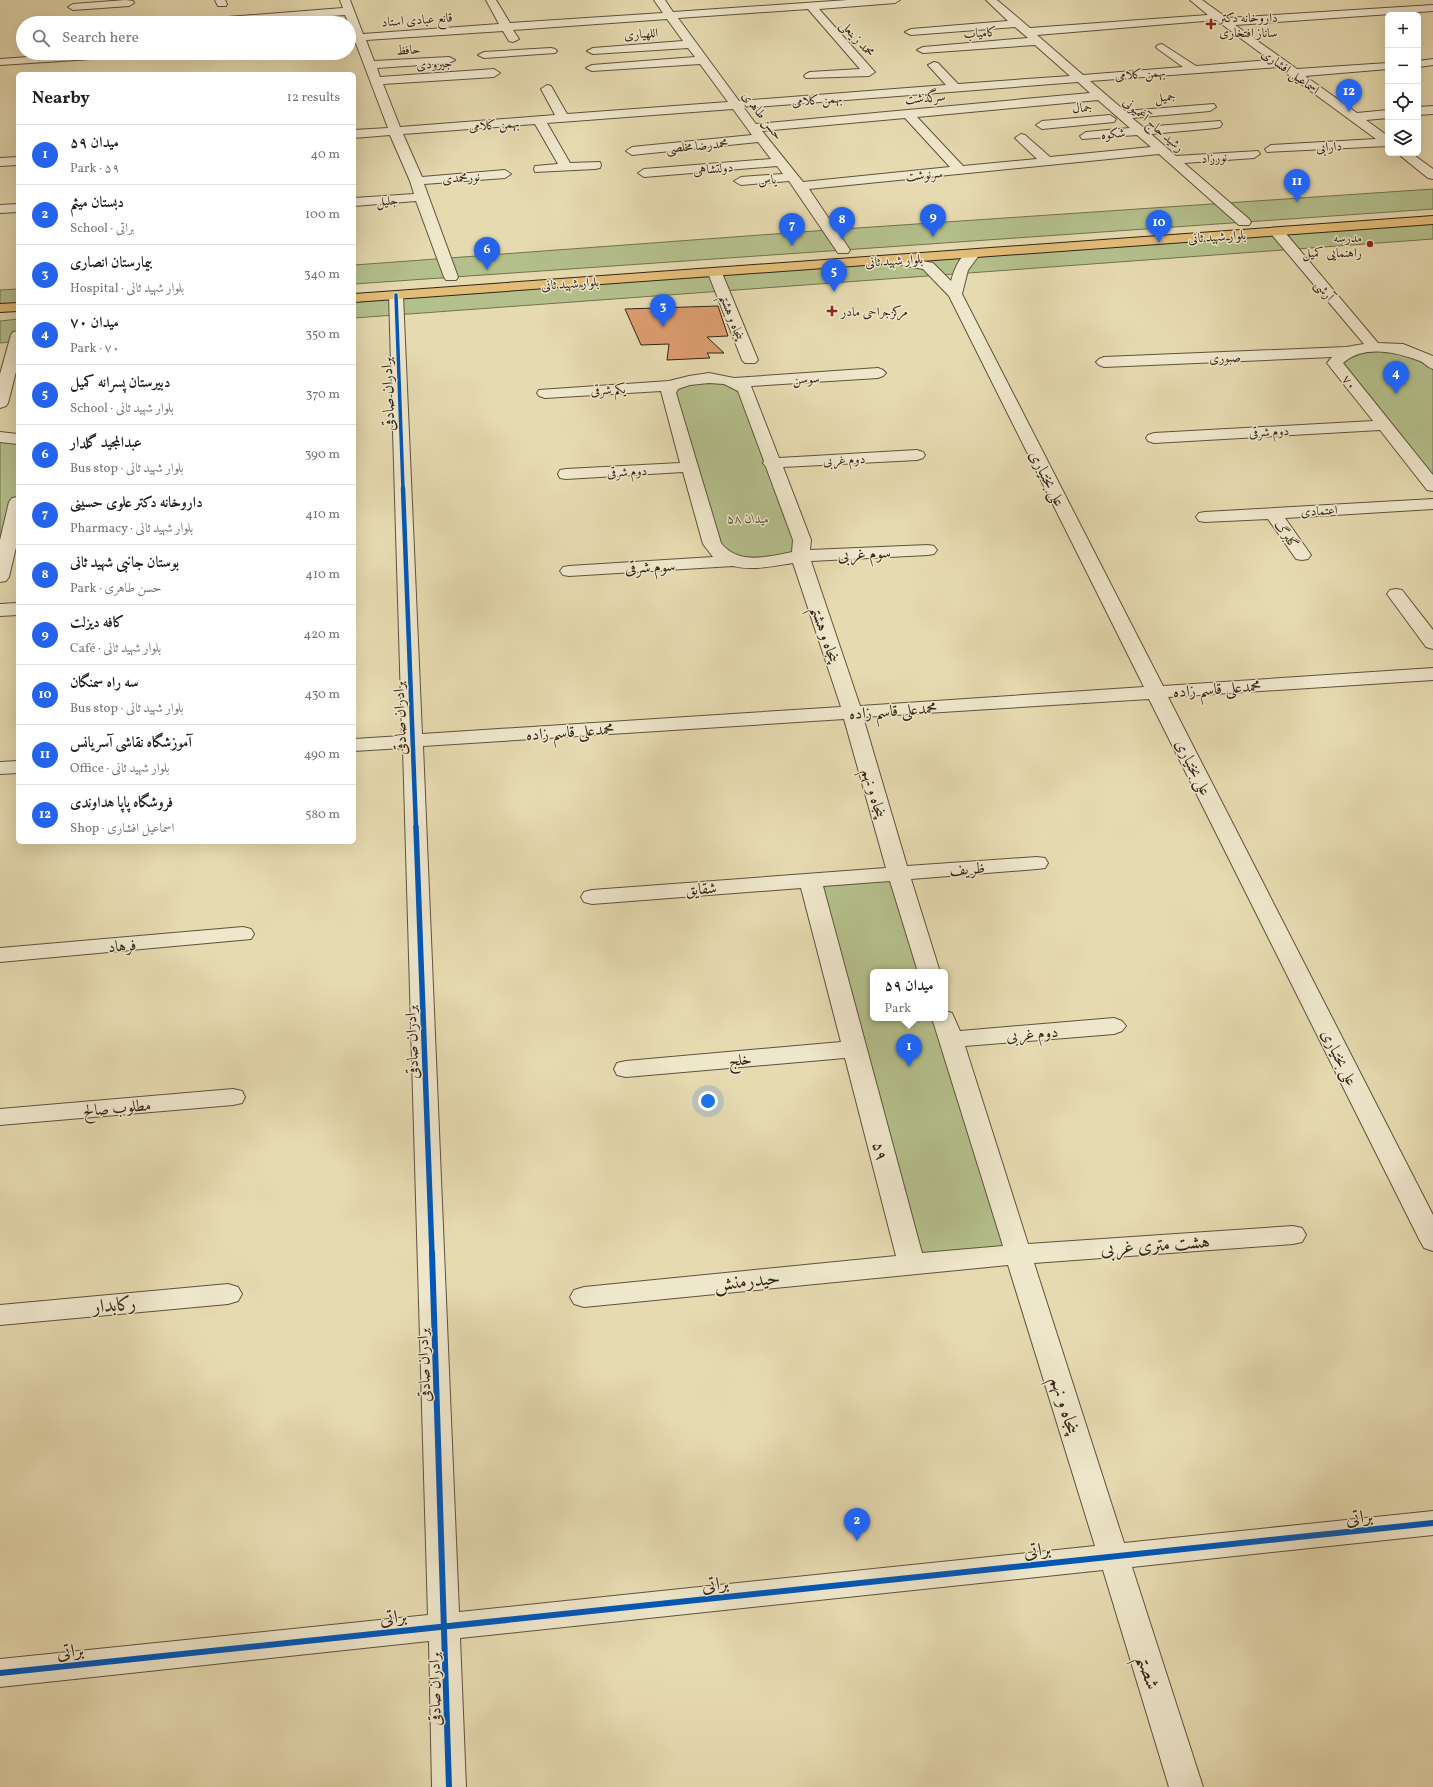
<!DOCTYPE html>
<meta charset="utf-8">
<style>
:root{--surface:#fff;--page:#f2f2f2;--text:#202124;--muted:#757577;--line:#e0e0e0;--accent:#2563eb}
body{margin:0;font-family:Vollkorn,Amiri,serif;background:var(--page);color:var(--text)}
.controls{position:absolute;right:12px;top:12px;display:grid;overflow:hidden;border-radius:6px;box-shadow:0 4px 16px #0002}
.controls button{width:36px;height:36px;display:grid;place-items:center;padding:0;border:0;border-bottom:1px solid var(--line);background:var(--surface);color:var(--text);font:20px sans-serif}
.you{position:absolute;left:708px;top:1101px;width:14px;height:14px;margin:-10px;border:3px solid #fff;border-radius:50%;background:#1a73e8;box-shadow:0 0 0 6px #1a73e833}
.badge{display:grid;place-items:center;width:26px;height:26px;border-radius:50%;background:var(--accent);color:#fff;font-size:13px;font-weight:700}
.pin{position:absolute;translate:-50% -33px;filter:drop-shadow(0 1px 2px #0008)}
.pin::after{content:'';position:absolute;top:21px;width:14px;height:12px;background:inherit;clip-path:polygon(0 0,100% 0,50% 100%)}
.popup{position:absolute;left:870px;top:969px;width:78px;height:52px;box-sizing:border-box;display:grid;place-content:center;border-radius:6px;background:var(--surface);filter:drop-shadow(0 1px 3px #0005);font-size:13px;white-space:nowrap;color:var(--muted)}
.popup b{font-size:15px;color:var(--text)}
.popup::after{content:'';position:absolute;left:50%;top:100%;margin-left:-8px;border:8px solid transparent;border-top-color:var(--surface)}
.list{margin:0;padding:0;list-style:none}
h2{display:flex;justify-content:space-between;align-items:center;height:52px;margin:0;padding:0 16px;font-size:17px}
h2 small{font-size:13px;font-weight:400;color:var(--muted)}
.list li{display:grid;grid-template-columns:26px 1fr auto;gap:12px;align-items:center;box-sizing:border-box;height:60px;padding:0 16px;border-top:1px solid var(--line)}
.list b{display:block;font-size:15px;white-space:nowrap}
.list p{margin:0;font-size:13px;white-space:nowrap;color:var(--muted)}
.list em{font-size:13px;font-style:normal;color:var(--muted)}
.icon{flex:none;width:22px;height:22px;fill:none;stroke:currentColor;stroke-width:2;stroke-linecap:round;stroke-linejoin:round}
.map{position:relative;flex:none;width:1433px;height:1787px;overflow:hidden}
.search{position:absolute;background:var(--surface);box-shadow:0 4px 16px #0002;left:16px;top:16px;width:340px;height:44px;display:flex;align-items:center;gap:10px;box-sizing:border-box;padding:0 14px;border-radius:22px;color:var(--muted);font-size:15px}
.panel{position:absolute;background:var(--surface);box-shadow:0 4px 16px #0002;left:16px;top:72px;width:340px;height:772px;border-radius:6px}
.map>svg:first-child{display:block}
.green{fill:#b4c08c;stroke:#737251}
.building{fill:#dd9d6f;stroke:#322416}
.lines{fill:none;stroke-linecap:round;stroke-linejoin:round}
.minor-casing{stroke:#5f523c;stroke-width:2}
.major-casing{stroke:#322416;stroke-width:2}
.minor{fill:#efe7cc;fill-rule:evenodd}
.major{fill:#e3bd78;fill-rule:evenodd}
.cycleway-far3-casing{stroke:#efe7cc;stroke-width:5}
.cycleway-far2-casing{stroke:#efe7cc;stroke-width:6}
.cycleway-far1-casing{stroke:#efe7cc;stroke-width:8}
.cycleway-casing{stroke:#efe7cc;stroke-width:9}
.cycleway-far3{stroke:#0057b8;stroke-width:3.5}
.cycleway-far2{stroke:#0057b8;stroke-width:4.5}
.cycleway-far1{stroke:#0057b8;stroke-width:5.5}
.cycleway{stroke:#0057b8;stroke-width:6}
.poi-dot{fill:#8f2418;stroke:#efe7cc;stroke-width:1.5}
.labels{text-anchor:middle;stroke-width:3;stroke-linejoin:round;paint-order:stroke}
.far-poi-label{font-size:13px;fill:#322416;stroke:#efe7cc;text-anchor:start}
.far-street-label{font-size:13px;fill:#322416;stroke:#efe7cc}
.far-park-label{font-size:13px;font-style:italic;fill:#524b34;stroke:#efe7cc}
.street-label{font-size:16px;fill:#322416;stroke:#efe7cc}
.near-street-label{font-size:19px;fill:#322416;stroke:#efe7cc}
</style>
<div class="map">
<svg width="1433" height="1787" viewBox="0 0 1433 1787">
<rect width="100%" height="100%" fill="#e6dab0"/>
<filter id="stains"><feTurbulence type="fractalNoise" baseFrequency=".005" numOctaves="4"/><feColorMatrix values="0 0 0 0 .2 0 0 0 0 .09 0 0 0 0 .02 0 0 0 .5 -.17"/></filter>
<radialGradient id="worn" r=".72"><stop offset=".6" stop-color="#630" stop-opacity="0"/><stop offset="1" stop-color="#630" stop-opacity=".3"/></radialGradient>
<path class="green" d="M1433,189v20l-1079,75v-19l474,-35z
M1433,220v19l-1079,79v-20z
M18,289v18l-18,1v-18z
M18,319v22l-18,2v-22z
M1374,347l59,17v122l-98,-123z
M684,381l51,1 65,174 -34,6 -49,-9 -46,-167z
M0,437l18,2v63l-18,75z
M898,873l31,99h-56v46h71l74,236 -107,9 -101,-383z"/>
<path class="building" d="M718,306l10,30 -21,1 17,16h-17l3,5 -43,2 2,-16 -28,1 -16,-36z"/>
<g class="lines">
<g class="minor-casing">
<path id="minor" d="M126,0l7,1 1,2 -5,3 -56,4 -5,-3 5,-3z
M215,0h10l2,4 -1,2h-8z
M340,0h10l13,34 136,-10 -13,-24h10l14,23 153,-10 -9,-13h11l8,12 175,-12h52l-5,3 -76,6 54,61 2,2 -6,4 -63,2 -2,-2 2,-2 4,-2 50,-3 -52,-60 -130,9 61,83 207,-16 -18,-20 6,-3 4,1 20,21 112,-8 -35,-31 -112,8 -6,-3 6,-3 105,-9 -13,-11 -104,8 -6,-3 6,-3 97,-8 -22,-21h11l33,28 178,-13 -18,-15h12l25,18 206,-13v6l-198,14 62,44 91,-6v6l-83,7 52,37 31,-3v8l-22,2 22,16v10l-121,6 -2,-3 6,-4 105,-6 -98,-72 -188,14 35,30 89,-7 2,3 -6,4 -78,7 11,9 77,-6 2,3 -2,3 -4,1 -65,6 25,22 82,-5 2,3 -6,4 -70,5 65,56 2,3 -2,3h-10l-80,-71 -350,35 41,61 -2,3h-10l-49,-72 -48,4 -7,-4 7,-4 42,-3 -6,-8 -133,11 -6,-4 6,-4 127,-10 -13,-17 -126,13 -6,-4 6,-4 120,-12 -19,-26 -186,14 23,40 30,-1 1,3 -1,3 -5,1 -60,3 -1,-3 1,-3 23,-2 -23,-40 -132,10 19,43 83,-7 6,4 -6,4 -81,6 34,93 -2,3h-10l-2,-3 -28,-76 -62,5v-8l60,-4 -4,-13 -20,-46 -36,3v-8l34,-2 -33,-87h-6v-6l4,-1 -8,-19 -112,8h-50l6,-3 154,-12zM667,19l16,22 -90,7 -6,3 6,3 95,-6 7,9 -103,8 -6,3 6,3 108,-7 28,38 -161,12 -16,-28 -4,-1 -6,4 14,26 -155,12 -17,-43 111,-7 6,-4 -6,-4 -114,8 -3,-9 72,-5 6,-3 -6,-3 -75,4 -8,-21 137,-9 6,10 4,1 6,-3 -6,-9zM1216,20l54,40 -74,6 -34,-22 -4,1 -2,2 2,2 25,18 -100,8 -46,-40zM1078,82l12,11 -334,31 -12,-16zM1098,100l32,28 -44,4 -6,4 2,3 55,-4 14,12 -101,10 -25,-22 -4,-1 -6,4 22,21 -74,7 -46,-49zM905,118l45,49 -147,15 -41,-51z
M551,48l4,1 2,2 -2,2 -71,5 -6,-3 6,-3z
M85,53h58l-6,3 -137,9v-6z
M1433,59v6l-15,2v-6z
M1433,106v8l-15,1v-8z
M1110,115l6,4 -2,3 -72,7 -6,-4 6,-4z
M1397,153h14l22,16v10l-5,-1z
M18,157v8l-18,1v-8z
M18,204v8l-18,1v-8z
M1277,228l5,1 96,114 25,1 30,12v13c-6,-2 -8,-6 -13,-8 -23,-9 -57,-17 -77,2l90,112v16l-6,-1 -47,-60 -226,13 -6,-2 -2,-3 2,-3 6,-2 219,-12 -46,-58 5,-6 -228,10 -5,-2 -3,-3 3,-3 5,-2 242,-10 18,-3 -92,-109 -2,-3 2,-3z
M973,250l5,1 2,3 -12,16 -6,24 201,392 270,-18v12l-265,17 265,518v36l-9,-3 -4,-7 -271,-542 -286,18 44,149 130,-9 8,1 3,5 -3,5 -8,1 -126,10 29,93h-22l-28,-91 -67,5 99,367 81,-7 -71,-228h13v-7l7,2 8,18 154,-13 8,3 4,5 -4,5 -8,3 -149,12 63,198 265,-18 9,2 4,7 -4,7 -9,2 -259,19 90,280 309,-32v24l-301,32 71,220h-34l-66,-217 -643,68 6,149h-34l-3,-146 -429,46v-28l428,-44 -25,-867 -49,3v-12l48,-3 -13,-441 2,-3h10l2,3 19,439 419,-27 -48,-144c-20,3 -40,8 -60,3l-164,10 -6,-1 -3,-4 3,-4 6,-1 144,-9 -10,-13 -20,-72 -117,7 -6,-1 -2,-4 2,-4 6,-1 114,-6 -19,-72 -116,7 -6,-2 -2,-3 2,-3 130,-9 20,-5 20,-3 25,5 144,-10 5,2 3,3 -3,3 -5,2 -127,8 28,72 138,-8 6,2 2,3 -2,3 -6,2 -134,7 28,73 -1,10 118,-5 6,1 3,4 -3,4 -6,1 -117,6 49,145 284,-19 -195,-391 -26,-27 -32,-6 -2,-3 2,-3 5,-1 37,7 18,18c3,-11 9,-28 22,-31zM709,383l15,1 14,7 26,70 -1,2 3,4 27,73 -1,12c-24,5 -54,13 -71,-9l-45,-150 2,-4 12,-4zM844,719l42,149 -294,22 -8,2 -3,5 3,5 8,2 209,-16 40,154 -215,19 -9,2 -3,6 3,6 9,2 219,-19 51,198 -312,31 -10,3 -4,7 4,7 10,3 424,-42 87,281 -636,66 -36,-866z
M715,269l5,1 2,3 36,87 -3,3h-10l-3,-3 -34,-87 2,-3z
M18,331v33l-10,39 -2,3 -6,2v-34l11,-39 2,-3z
M0,432l18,2v10l-18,-2z
M18,497v42l-9,38 -3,4 -6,1v-42l9,-38 3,-4z
M1433,499v10l-148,9 26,37 -3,4 -6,1 -6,-1 -28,-40 -63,3 -6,-1 -3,-4 3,-4 6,-1z
M1396,589l6,1 31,40v19l-7,-2 -39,-53 3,-4z
M18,603v12l-18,1v-12z
M18,761v12l-18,1v-12z
M243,927l8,2 3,5 -3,5 -251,23v-14z
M233,1089l9,2 3,6 -3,6 -9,2 -233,20v-16z
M228,1284l10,3 4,7 -4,7 -10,3 -228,21v-20z"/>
</g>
<g class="major-casing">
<path id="major" d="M1433,216v8l-1079,78v-8z
M18,303v8l-18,1v-8z"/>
</g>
<use href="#minor" class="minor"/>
<use href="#major" class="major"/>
<g class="cycleway-far3-casing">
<path id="cycleway-far3" d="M396,295l7,194"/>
</g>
<g class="cycleway-far2-casing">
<path id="cycleway-far2" d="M403,488l13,340"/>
</g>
<g class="cycleway-far1-casing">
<path id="cycleway-far1" d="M416,827l16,427"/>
</g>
<g class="cycleway-casing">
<path id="cycleway" d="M432,1253l17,534
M0,1673l1433,-150"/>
</g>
<use href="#cycleway-far3" class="cycleway-far3"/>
<use href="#cycleway-far2" class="cycleway-far2"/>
<use href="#cycleway-far1" class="cycleway-far1"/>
<use href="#cycleway" class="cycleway"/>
</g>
<g class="poi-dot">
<path d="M1209 18h4v4h4v4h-4v4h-4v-4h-4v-4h4z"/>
<circle cx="1370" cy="244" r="4"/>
<path d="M830 305h4v4h4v4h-4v4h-4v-4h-4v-4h4z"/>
</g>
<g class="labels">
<g class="far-poi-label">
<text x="1219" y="22">داروخانه دكتر<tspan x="1219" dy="15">ساناز افتخارى</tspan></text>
<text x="1362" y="242" text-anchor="end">مدرسه<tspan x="1362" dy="15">راهنمایی کمیل</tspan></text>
<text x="841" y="316">مرکزجراحی مادر</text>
</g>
<g class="far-street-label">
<text transform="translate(417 19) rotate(-4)" y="5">قانع عبادی استاد</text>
<text transform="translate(980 32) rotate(-4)" y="5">کامیاب</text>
<text transform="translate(641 33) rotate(-4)" y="5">اللهیاری</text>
<text transform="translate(858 38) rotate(48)" y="5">محمد زینعلی</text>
<text transform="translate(408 49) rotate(-4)" y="5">حافظ</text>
<text transform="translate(434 63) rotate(-4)" y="5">جیرودی</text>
<text transform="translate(1291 71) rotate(36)" y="5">اسماعیل افشاری</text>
<text transform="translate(1140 73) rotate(-4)" y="5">بهمن کلامی</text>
<text transform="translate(1165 96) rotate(-5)" y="5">جمیل</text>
<text transform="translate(925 97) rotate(-5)" y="5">سرگذشت</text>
<text transform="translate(817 99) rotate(-4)" y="5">بهمن کلامی</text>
<text transform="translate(1082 107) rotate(-5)" y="5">جمال</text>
<text transform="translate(763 115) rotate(52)" y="5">حسن طاهری</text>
<text transform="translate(494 124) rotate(-4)" y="5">بهمن کلامی</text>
<text transform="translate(1154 124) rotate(41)" y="5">رشید حاج آغمیونی</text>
<text transform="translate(1113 133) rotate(-5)" y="5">شکوه</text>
<text transform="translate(697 145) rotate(-5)" y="5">محمدرضا مخلصی</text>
<text transform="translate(1329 146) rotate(-4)" y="5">دارابی</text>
<text transform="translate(1214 157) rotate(-4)" y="5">نورزاد</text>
<text transform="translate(713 168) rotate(-5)" y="5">دولتشاهی</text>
<text transform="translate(924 174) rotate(-6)" y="5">سرنوشت</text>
<text transform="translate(461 177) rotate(-4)" y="5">نورمحمدی</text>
<text transform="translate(767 179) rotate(-5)" y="5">یاس</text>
<text transform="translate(387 200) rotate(-4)" y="5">جلیل</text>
<text transform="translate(1217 236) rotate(-4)" y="5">بلوار شهید ثانی</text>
<text transform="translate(894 260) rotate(-4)" y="5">بلوار شهید ثانی</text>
<text transform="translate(570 283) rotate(-4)" y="5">بلوار شهید ثانی</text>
<text transform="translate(1325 290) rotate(50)" y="5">آرشی</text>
<text transform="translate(733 317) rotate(69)" y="5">پنجاه و هشتم</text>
<text transform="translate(1225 357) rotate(-2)" y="5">صبوری</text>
<text transform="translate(806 378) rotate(-3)" y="5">سوسن</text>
<text transform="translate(1350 382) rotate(52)" y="5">۷۰</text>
<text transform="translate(608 389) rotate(-3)" y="5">یکم شرقی</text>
<text transform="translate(1269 431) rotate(-3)" y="5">دوم شرقی</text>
<text transform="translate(844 459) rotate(-3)" y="5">دوم غربی</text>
<text transform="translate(627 471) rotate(-3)" y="5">دوم شرقی</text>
<text transform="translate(1319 510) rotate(-3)" y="5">اعتمادی</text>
<text transform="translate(1287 534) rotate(55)" y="5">گلبرگ</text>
</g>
<g class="far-park-label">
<text x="748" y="523">میدان ۵۸</text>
</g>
<g class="street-label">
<text transform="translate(387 394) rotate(-92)" y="6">برادران صادقی</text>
<text transform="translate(1048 478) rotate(63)" y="6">علی بختیاری</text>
<text transform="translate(864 553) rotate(-3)" y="6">سوم غربی</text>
<text transform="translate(650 566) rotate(-3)" y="6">سوم شرقی</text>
<text transform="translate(826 634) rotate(71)" y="6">پنجاه و هشتم</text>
<text transform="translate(1217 688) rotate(-4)" y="6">محمدعلی قاسم زاده</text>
<text transform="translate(893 710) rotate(-4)" y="6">محمدعلی قاسم زاده</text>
<text transform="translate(399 718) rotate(-92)" y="6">برادران صادقی</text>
<text transform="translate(570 731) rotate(-4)" y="6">محمدعلی قاسم زاده</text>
<text transform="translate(1194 767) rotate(63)" y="6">علی بختیاری</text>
<text transform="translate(875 793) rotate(74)" y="6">پنجاه و نهم</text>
<text transform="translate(967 868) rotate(-4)" y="6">ظریف</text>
<text transform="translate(701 888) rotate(-4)" y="6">شقایق</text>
<text transform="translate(122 945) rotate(-5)" y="6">فرهاد</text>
<text transform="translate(1032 1033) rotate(-5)" y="6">دوم غربی</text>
<text transform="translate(411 1042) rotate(-92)" y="6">برادران صادقی</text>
<text transform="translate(1340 1057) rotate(63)" y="6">علی بختیاری</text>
<text transform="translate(740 1059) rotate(-5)" y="6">خلج</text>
<text transform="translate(117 1107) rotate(-5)" y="6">مطلوب صالح</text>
<text transform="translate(881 1151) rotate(75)" y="6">۵۹</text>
<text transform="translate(423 1365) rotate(-92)" y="6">برادران صادقی</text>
<text transform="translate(434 1689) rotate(-91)" y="6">برادران صادقی</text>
</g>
<g class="near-street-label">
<text transform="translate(1155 1244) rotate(-4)" y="7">هشت متری غربی</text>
<text transform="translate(747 1280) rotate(-6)" y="7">حیدرمنش</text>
<text transform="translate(114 1304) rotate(-5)" y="7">رکابدار</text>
<text transform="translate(1066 1405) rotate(73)" y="7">پنجاه و نهم</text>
<text transform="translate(1359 1516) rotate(-6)" y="7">براتی</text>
<text transform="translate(1037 1549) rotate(-6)" y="7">براتی</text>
<text transform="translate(715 1583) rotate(-6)" y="7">براتی</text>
<text transform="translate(393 1616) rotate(-6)" y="7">براتی</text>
<text transform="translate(70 1650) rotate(-6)" y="7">براتی</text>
<text transform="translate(1149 1672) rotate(72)" y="7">شصتم</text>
</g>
</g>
<rect width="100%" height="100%" filter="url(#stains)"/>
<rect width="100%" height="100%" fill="url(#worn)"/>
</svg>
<div class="controls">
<button>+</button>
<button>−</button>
<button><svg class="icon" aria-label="locate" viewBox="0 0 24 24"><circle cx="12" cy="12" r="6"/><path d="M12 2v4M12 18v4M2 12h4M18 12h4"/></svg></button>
<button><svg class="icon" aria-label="layers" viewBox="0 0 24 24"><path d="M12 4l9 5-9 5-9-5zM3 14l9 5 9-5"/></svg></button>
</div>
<div class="you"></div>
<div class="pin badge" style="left:909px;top:1067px">1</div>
<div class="popup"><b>میدان ۵۹</b>Park</div>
<div class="pin badge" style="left:857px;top:1541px">2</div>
<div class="pin badge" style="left:663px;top:327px">3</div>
<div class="pin badge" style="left:1396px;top:394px">4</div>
<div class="pin badge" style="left:834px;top:292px">5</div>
<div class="pin badge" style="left:487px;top:270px">6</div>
<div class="pin badge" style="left:792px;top:246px">7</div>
<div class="pin badge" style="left:842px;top:240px">8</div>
<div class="pin badge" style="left:933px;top:237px">9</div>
<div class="pin badge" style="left:1159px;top:243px">10</div>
<div class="pin badge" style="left:1297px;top:202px">11</div>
<div class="pin badge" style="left:1349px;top:112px">12</div>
<div class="search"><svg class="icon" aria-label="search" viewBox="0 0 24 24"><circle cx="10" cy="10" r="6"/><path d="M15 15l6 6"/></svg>Search here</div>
<section class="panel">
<h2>Nearby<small>12 results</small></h2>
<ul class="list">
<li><span class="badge">1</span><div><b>میدان ۵۹</b><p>Park · ۵۹</p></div><em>40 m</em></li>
<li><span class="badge">2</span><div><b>دبستان میثم</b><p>School · براتی</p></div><em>100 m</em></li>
<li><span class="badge">3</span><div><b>بیمارستان انصاری</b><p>Hospital · بلوار شهید ثانی</p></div><em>340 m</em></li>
<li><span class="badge">4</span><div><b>میدان ۷۰</b><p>Park · ۷۰</p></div><em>350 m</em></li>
<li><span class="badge">5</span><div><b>دبیرستان پسرانه کمیل</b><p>School · بلوار شهید ثانی</p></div><em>370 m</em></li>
<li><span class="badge">6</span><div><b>عبدالمجید گلدار</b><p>Bus stop · بلوار شهید ثانی</p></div><em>390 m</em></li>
<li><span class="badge">7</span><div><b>داروخانه دکتر علوی حسینی</b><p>Pharmacy · بلوار شهید ثانی</p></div><em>410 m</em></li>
<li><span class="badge">8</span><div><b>بوستان جانبی شهید ثانی</b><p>Park · حسن طاهری</p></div><em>410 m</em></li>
<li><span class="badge">9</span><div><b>کافه دیزلت</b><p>Café · بلوار شهید ثانی</p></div><em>420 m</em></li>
<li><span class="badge">10</span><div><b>سه راه سمنگان</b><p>Bus stop · بلوار شهید ثانی</p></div><em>430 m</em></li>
<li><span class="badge">11</span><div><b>آموزشگاه نقاشی آسریانس</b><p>Office · بلوار شهید ثانی</p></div><em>490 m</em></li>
<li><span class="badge">12</span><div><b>فروشگاه پاپا هداوندی</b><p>Shop · اسماعیل افشاری</p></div><em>580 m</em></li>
</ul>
</section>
</div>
